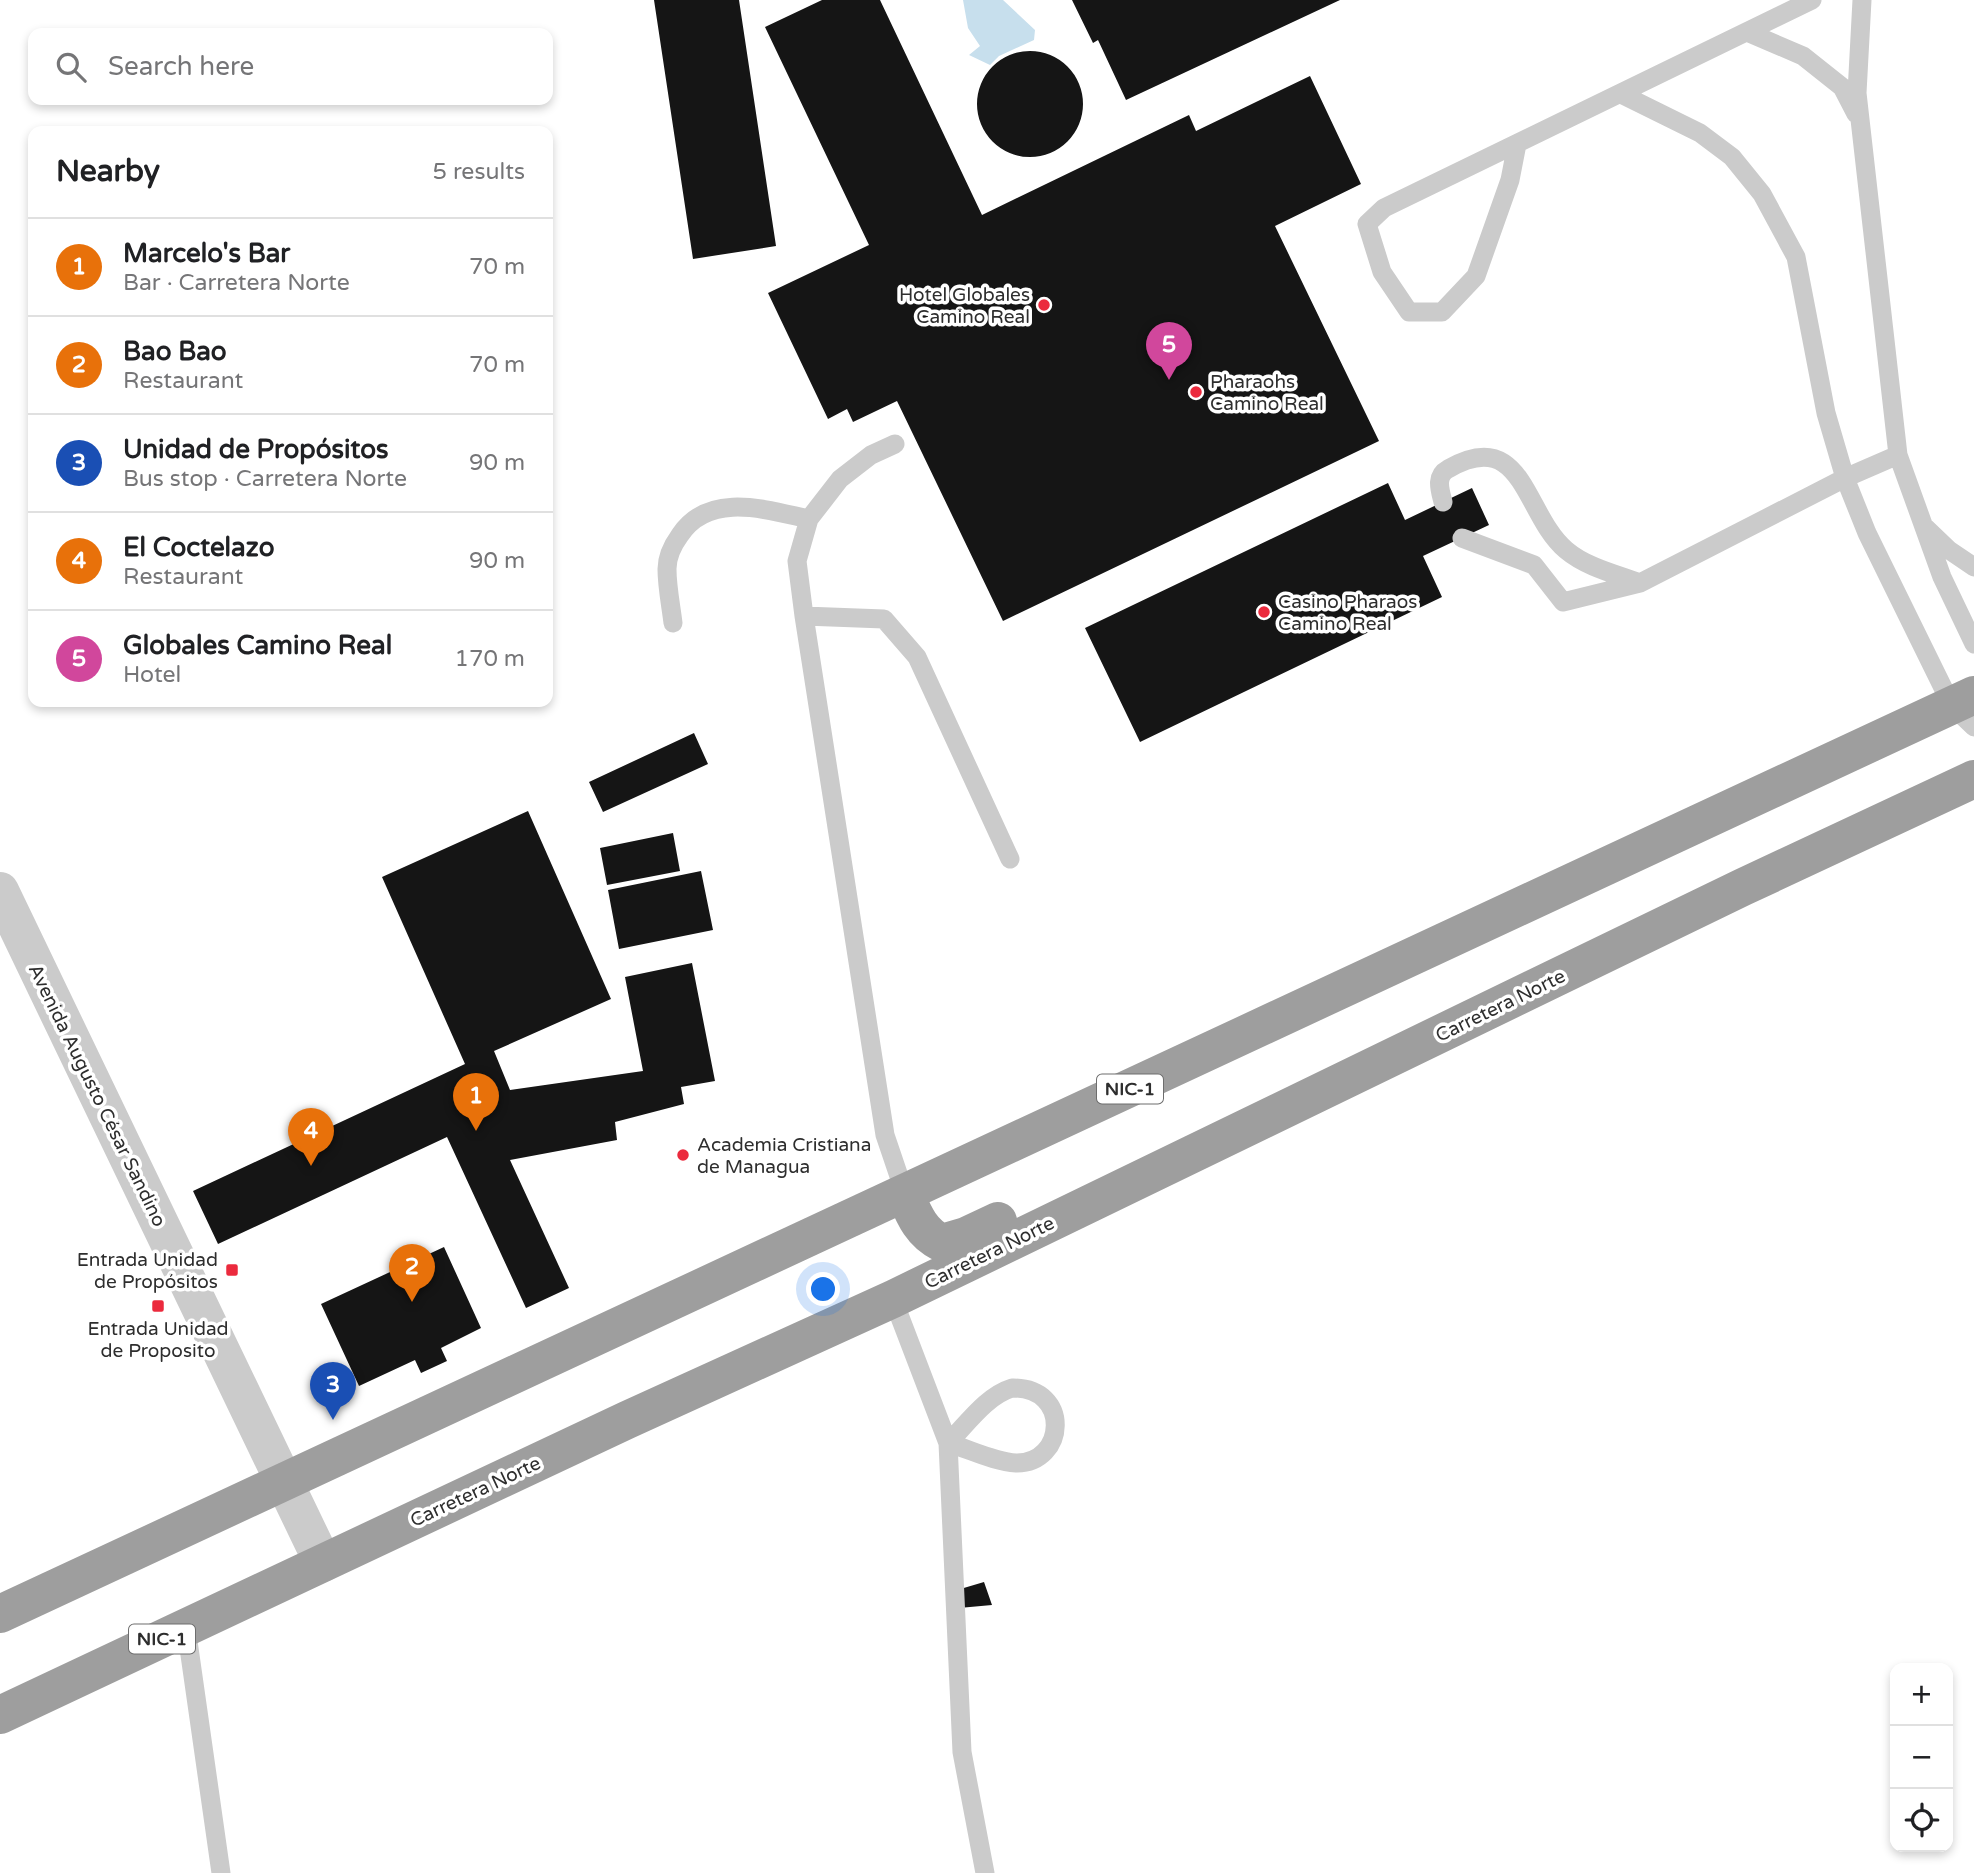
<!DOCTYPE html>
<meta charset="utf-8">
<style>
:root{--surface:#fff;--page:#f6f6f6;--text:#202124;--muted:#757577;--line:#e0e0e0;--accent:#0b8043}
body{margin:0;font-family:"Varela Round",sans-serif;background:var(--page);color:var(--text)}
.controls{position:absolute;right:21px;bottom:21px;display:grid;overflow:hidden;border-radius:14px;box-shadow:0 4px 10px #0003}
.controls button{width:63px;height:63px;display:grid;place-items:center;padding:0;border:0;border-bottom:2px solid var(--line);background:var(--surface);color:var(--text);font:35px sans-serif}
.you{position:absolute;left:824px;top:1290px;width:24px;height:24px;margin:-18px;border:5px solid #fff;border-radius:50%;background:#1a73e8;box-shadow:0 0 0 10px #1a73e833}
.badge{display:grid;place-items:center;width:46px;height:46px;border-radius:50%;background:var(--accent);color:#fff;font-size:23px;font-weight:700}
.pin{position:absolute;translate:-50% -58px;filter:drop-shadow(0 2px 4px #0008)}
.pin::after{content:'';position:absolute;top:37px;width:24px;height:21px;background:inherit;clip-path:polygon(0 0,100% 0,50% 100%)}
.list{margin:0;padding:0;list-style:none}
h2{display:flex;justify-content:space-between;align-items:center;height:91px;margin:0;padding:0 28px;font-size:30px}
h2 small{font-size:23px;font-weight:400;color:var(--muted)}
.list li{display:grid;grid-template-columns:46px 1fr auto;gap:21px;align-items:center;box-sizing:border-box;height:98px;padding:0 28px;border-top:2px solid var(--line)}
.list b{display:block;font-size:26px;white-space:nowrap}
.list p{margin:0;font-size:23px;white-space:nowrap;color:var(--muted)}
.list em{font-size:23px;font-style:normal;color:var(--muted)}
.icon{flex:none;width:38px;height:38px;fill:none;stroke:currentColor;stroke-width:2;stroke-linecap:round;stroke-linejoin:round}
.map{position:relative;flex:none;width:1974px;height:1873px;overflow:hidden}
.search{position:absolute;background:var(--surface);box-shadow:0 4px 10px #0003;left:28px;top:28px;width:525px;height:77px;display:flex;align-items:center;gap:18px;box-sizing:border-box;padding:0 24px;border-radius:14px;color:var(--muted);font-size:26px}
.panel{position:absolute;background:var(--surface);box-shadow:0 4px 10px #0003;left:28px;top:126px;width:525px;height:581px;border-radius:14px}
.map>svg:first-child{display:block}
.water{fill:#c7dfed}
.building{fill:#151515}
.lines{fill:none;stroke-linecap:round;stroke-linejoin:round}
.service{stroke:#cbcbcb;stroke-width:19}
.minor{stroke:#cbcbcb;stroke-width:38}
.trunk{stroke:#9e9e9e;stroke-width:38}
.poi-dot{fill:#eb2a3d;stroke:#fff;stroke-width:2.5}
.labels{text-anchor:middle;stroke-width:7;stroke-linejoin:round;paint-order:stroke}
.shield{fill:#fff;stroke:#6d6d6d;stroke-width:2}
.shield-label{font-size:18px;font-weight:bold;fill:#2e2e2e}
.poi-label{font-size:19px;fill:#2e2e2e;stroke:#fff;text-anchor:start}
.street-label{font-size:19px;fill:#2e2e2e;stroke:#fff}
</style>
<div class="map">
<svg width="1974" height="1873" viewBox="0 0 1974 1873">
<rect width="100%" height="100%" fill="#fff"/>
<path class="water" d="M963,0h40l32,30 -1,10 -35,16 -9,9 -21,-10 11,-9 -12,-18z"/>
<path class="building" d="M654,0h85l37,246 -83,13z
M822,0h58l102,215 207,-100 7,16 114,-55 51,108 -86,42 104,215 -376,180 -106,-220 -44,21 -6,-13 -19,10 -60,-126 101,-48 -104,-218z
M1072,0h268l-214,100 -28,-60 -5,3z
M977 104a53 53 0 1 1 106 0a53 53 0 1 1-106 0Z
M1388,483l17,37 67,-32 17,37 -66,31 19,41 -302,145 -55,-114z
M694,733l14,31 -105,48 -14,-30z
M528,811l83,188 -117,52 16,39 133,-19 -18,-94 67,-14 23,118 -34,6 3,17 -69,18 2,18 -107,20 59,128 -43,20 -79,-171 -229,107 -25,-53 272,-127 -83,-187z
M673,833l7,38 -73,14 -7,-37z
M701,871l12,59 -94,19 -11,-59z
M444,1247l37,81 -40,20 6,13 -26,12 -6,-13 -56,26 -38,-82z
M984,1582l8,23 -33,3 -2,-18z"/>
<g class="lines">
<path class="service" d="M1862,0l-5,93 41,362 44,122 32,67
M1747,32l56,24 39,31 14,27
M1621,94l79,39 32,24 30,37 34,63 30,156 19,65 22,55 85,173 22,21
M1517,144l-7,36 -34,96 -34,36h-33l-27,-40 -15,-48 17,-16 428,-208
M1443,502c-3,-12 -8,-26 5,-33 76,-44 76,46 118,81 20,17 49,24 74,33
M1926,528l23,22 25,17
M1462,538l72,27 29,37 77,-19 205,-105 53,-23
M804,616l-7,-55 12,-42 31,-40 31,-24 24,-11
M673,623c-2,-17 -6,-36 -6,-54 0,-13 5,-23 13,-34 29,-44 87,-25 129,-16
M905,1194l-20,-59 -81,-519 80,3 33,38 93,202
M893,1299l55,144 14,309 23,121
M1012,1388c60,-1 54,76 4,75 -22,-1 -47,-14 -68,-20 19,-19 38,-47 64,-55z
M186,1627l35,246"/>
<path class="minor" d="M0,891l323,672"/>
<path class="trunk" d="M905,1194c9,21 16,39 37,49l24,-7 32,-15
M0,1614l1974,-919
M0,1715l627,-295 266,-121 850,-412 231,-108"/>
</g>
<g class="poi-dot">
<circle cx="1044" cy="305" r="7"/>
<circle cx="1196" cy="392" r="7"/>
<circle cx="1264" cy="612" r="7"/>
<circle cx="683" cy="1155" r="7"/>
<rect x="225" y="1263" width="14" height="14" rx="3.5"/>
<rect x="151" y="1299" width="14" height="14" rx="3.5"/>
</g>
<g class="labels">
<g class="shield">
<rect x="1097" y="1074.5" width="66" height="29" rx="5"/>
<rect x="129" y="1624.5" width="66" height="29" rx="5"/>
</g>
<g class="shield-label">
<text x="1130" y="1095">NIC-1</text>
<text x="162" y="1645">NIC-1</text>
</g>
<g class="poi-label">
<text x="1030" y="301" text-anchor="end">Hotel Globales<tspan x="1030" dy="22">Camino Real</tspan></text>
<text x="1210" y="388">Pharaohs<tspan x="1210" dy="22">Camino Real</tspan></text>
<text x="1278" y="608">Casino Pharaos<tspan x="1278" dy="22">Camino Real</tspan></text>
<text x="697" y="1151">Academia Cristiana<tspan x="697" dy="22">de Managua</tspan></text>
<text x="218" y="1266" text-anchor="end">Entrada Unidad<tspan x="218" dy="22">de Propósitos</tspan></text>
<text x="158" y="1335" text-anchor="middle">Entrada Unidad<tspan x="158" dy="22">de Proposito</tspan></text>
</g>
<g class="street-label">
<text transform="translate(1500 1005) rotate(-26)" y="7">Carretera Norte</text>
<text transform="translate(98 1095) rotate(64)" y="7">Avenida Augusto César Sandino</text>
<text transform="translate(989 1252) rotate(-26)" y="7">Carretera Norte</text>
<text transform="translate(475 1491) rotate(-25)" y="7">Carretera Norte</text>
</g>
</g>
</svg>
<div class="controls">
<button>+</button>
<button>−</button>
<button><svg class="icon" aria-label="locate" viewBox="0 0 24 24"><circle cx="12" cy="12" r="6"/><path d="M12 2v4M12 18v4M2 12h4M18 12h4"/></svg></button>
</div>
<div class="you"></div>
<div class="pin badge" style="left:476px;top:1131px;background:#e8710a">1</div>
<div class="pin badge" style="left:412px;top:1302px;background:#e8710a">2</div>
<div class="pin badge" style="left:333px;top:1420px;background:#1a4fb4">3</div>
<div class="pin badge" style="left:311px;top:1166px;background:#e8710a">4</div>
<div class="pin badge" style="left:1169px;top:380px;background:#d1479c">5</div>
<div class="search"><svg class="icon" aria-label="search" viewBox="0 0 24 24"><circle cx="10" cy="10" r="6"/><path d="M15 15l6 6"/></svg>Search here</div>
<section class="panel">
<h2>Nearby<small>5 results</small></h2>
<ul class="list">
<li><span class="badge" style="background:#e8710a">1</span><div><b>Marcelo's Bar</b><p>Bar · Carretera Norte</p></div><em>70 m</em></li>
<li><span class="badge" style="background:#e8710a">2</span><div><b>Bao Bao</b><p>Restaurant</p></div><em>70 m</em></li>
<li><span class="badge" style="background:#1a4fb4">3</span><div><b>Unidad de Propósitos</b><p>Bus stop · Carretera Norte</p></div><em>90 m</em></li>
<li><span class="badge" style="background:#e8710a">4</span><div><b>El Coctelazo</b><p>Restaurant</p></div><em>90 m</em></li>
<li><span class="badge" style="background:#d1479c">5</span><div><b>Globales Camino Real</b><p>Hotel</p></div><em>170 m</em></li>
</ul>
</section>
</div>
